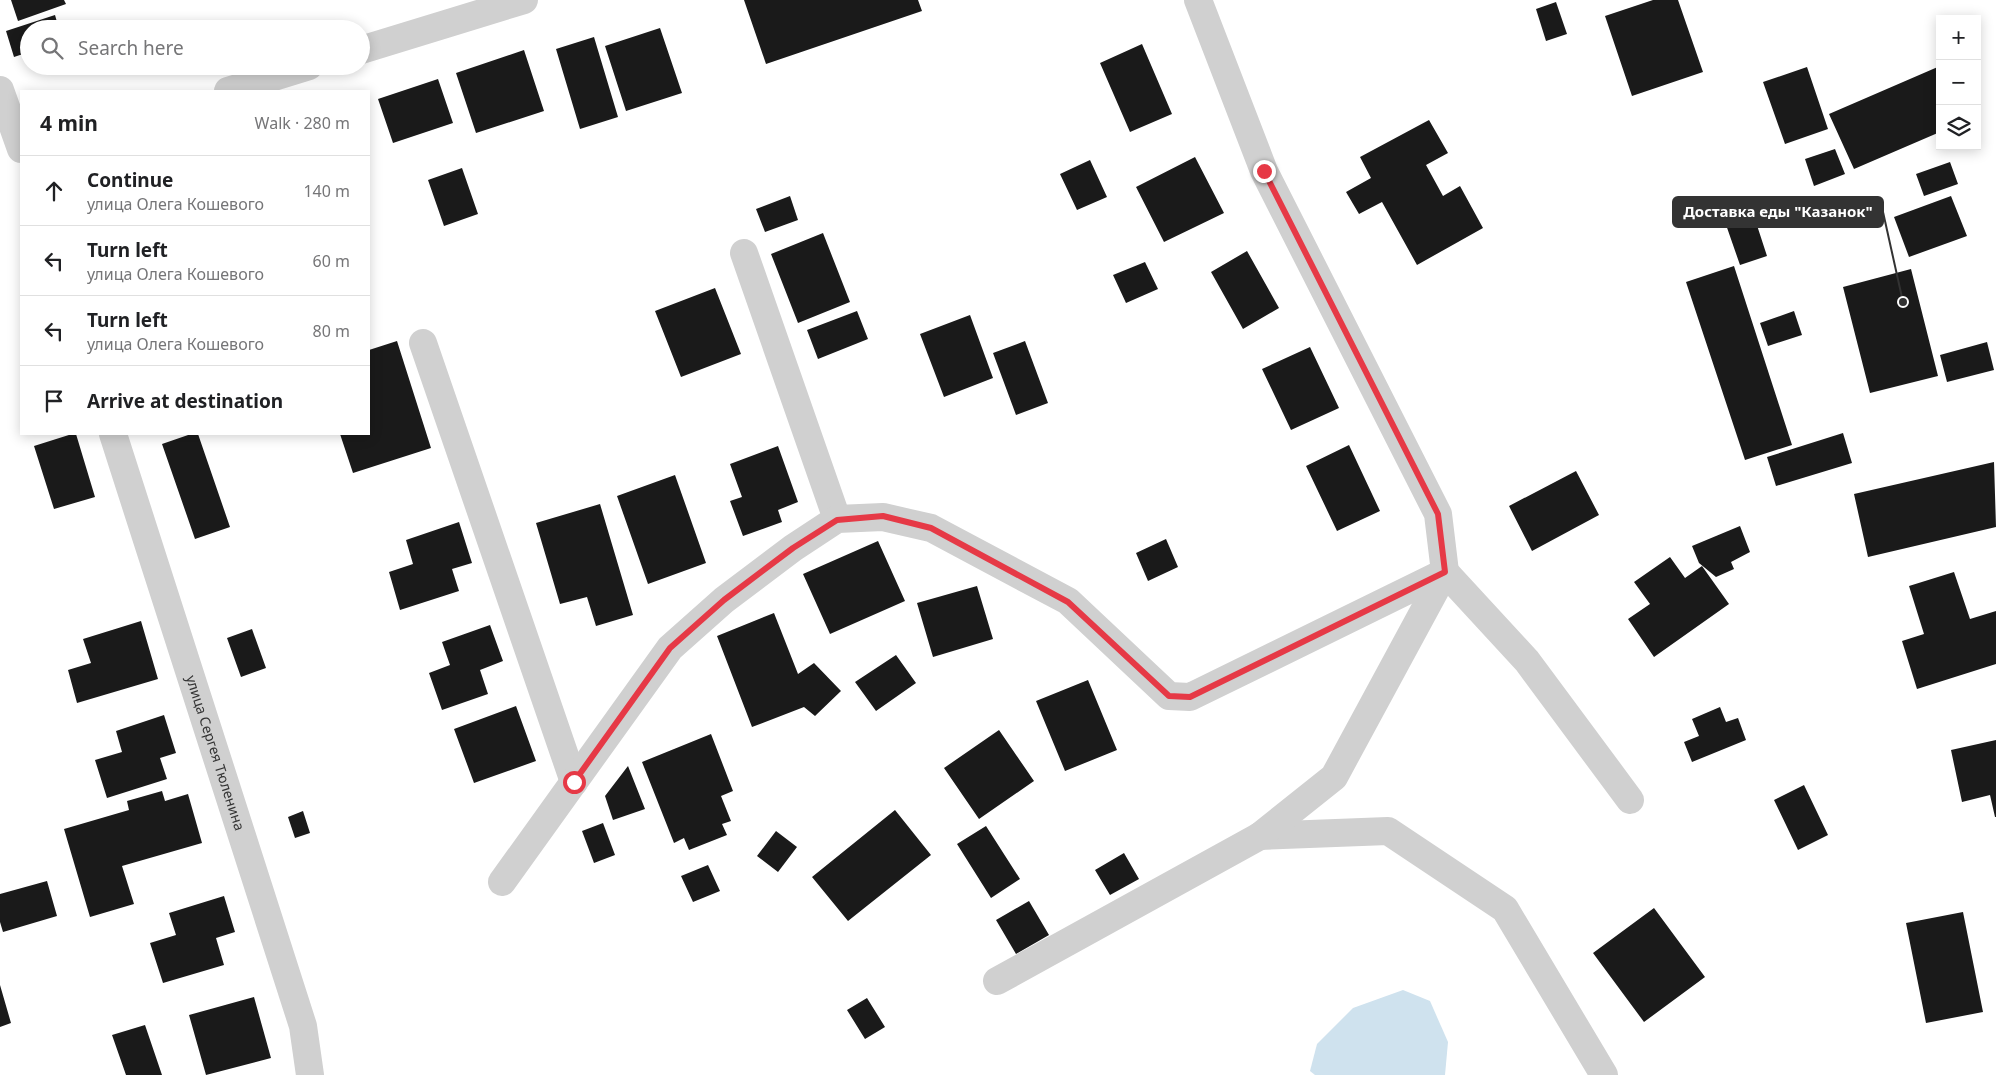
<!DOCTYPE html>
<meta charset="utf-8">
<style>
:root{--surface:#fff;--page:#f2f2f2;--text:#202124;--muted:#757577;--line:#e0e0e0}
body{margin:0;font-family:"Noto Sans",sans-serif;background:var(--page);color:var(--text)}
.controls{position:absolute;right:15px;top:15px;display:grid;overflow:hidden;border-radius:0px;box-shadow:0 2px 12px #0003}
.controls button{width:45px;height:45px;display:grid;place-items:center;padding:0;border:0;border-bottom:1px solid var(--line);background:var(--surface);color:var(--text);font:25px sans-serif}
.stop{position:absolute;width:15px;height:15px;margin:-11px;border:4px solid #e63946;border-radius:50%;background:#fff}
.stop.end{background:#e63946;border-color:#fff;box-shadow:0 1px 5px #0008}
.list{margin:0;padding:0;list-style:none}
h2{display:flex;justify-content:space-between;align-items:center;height:65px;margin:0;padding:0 20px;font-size:21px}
h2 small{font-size:16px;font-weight:400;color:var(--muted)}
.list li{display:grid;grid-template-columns:32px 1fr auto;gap:15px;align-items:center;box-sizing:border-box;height:70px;padding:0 20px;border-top:1px solid var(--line)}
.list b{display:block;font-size:19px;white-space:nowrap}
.list p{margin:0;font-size:16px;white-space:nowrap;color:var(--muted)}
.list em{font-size:16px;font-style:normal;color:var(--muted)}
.icon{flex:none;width:28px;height:28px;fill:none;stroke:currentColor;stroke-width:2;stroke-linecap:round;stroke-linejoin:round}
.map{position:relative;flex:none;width:1996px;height:1075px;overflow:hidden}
.search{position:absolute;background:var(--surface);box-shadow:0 2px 12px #0003;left:20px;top:20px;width:350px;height:55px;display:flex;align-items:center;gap:12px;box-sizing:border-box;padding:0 18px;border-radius:28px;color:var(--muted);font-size:19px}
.panel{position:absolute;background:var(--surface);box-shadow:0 2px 12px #0003;left:20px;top:90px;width:350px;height:345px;border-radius:0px}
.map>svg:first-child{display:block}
.water{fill:#cfe2ee}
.building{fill:#1a1a1a}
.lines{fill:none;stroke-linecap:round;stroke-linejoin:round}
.minor{stroke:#d0d0d0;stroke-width:28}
.route{stroke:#e63946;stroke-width:6}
.labels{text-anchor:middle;stroke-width:5;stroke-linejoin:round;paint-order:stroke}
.street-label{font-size:14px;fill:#333;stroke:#fff}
.leader{fill:none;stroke:#333;stroke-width:2}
.callout-dot{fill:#333;stroke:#fff;stroke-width:2}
.callout{fill:#333;stroke:#333;stroke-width:2}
.callout-label{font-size:15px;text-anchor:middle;font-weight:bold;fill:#fff}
</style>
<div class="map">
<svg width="1996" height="1075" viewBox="0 0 1996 1075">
<rect width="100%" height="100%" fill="#fff"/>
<path class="water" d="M1403,990l27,11 18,41 -3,33h-130l-5,-4 7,-27 36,-36z"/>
<path class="building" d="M11,0h53l2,4 -48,17z
M744,0h174l4,11 -156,53z
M1653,0h25l25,72 -71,24 -27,-80z
M1556,2l11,32 -21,7 -10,-32z
M55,15l4,14h-30v23l-15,5 -8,-26z
M660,28l22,65 -56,18 -21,-65z
M594,37l24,80 -38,12 -24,-80z
M1142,44l30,70 -42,18 -30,-69z
M524,50l20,61 -68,22 -20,-60z
M1940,66v66l-86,37 -25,-55z
M1807,67l21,62 -43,15 -22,-62z
M438,79l15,44 -60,20 -15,-44z
M1429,120l19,33 -22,12 17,31 17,-10 23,42 -66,37 -35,-63 -23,12 -13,-22 25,-14 -11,-21z
M1835,149l10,25 -31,12 -9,-27z
M1195,157l29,56 -60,29 -28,-55z
M1090,160l17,37 -30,13 -17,-36z
M1950,162l8,22 -34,12 -8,-22z
M462,168l16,46 -34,12 -16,-46z
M790,196l8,24 -33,12 -9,-23z
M1951,196l16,40 -58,21 -15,-40z
M1752,210l15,46 -27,9 -16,-46z
M823,233l27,69 -52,21 -27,-69z
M1247,251l32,57 -36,21 -32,-57z
M1145,262l13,27 -32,14 -13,-28z
M1734,266l58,179 -47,15 -59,-178z
M1911,269l27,107 -68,17 -27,-106z
M715,288l26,66 -60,23 -26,-66z
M857,311l11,28 -50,20 -11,-29z
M1794,311l8,24 -34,11 -8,-23z
M970,315l23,63 -49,19 -24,-63z
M397,341l34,107 -78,25 -13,-39h29v-84z
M1025,341l23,62 -32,12 -23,-62z
M1987,342l7,28 -47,12 -7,-27z
M1310,347l29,61 -48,22 -29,-61z
M1843,433l9,30 -76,23 -9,-29z
M72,434h4l19,63 -41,12 -20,-63z
M191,434h7l32,93 -35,12 -33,-95z
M1349,445l31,66 -43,20 -31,-65z
M778,446l20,56 -20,8 4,12 -39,14 -13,-35 12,-4 -12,-33z
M1994,462l2,65 -128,30 -14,-63z
M1576,471l23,44 -67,36 -23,-45z
M675,475l31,88 -58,21 -31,-88z
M600,504l33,111 -37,11 -9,-29 -27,7 -24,-81z
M459,522l13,41 -20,6 7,22 -59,19 -11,-38 24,-8 -7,-24z
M1740,526l10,26 -19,10 3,7 -18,8 -17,-14 -7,-17z
M1166,539l12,28 -30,14 -12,-28z
M878,541l27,60 -75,33 -27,-60z
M1670,557l15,21 17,-12 27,38 -75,53 -26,-38 22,-15 -16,-22z
M1954,572l16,47 26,-8v53l-79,25 -15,-48 22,-7 -15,-48z
M977,586l16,53 -60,18 -16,-54z
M774,613l24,61 16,-11 27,28 -26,25 -11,-9 -52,20 -35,-91z
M141,621l17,58 -81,24 -9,-33 23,-7 -8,-24z
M490,625l13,36 -23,9 8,24 -46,16 -13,-37 21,-8 -8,-23z
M252,629l14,39 -25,9 -14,-39z
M896,655l20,28 -40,28 -21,-29z
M1088,680l29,70 -52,21 -29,-70z
M516,706l20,55 -62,22 -20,-54z
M1720,707l6,15 12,-4 8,22 -54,22 -8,-20 15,-6 -7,-17z
M164,715l12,38 -16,5 7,21 -60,19 -12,-38 27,-8 -6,-21z
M999,730l35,51 -55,38 -35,-51z
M711,734l22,57 -12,5 10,25 -9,3 5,11 -38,15 -5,-12 -10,5 -32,-81z
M1996,740v77h-1l-5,-22 -28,7 -11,-52z
M628,766l17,43 -32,11 -8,-24z
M1804,785l24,50 -30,15 -24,-50z
M162,791l3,10 23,-7 14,49 -80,23 12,38 -44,13 -26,-88 65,-19 -2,-9z
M895,810l36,45 -83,66 -36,-44z
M303,811l7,22 -15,5 -7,-21z
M603,823l12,32 -21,8 -12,-32z
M986,826l34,53 -29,19 -34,-54z
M776,831l21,16 -19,25 -21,-16z
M1124,853l15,26 -29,16 -15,-25z
M708,865l12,26 -27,11 -12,-26z
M47,881l10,35 -54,16 -3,-10v-28z
M224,896l11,36 -19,6 8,27 -61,18 -13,-40 26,-8 -7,-22z
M1029,901l20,34 -33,19 -20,-34z
M1654,908l51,69 -61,45 -51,-69z
M1963,912l20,100 -57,11 -20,-100z
M0,985l11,38 -11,4z
M254,997l17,61 -65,17 -17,-60z
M867,998l18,29 -20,12 -18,-29z
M145,1025l17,50h-36l-14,-40z"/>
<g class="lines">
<g class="minor">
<path d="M361,50l163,-50"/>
<path d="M0,90l21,59"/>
<path d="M228,91l81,-25"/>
<path d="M744,253l93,266"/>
<path d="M423,343l151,439"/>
<path id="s1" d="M113,434l190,592 7,49"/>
<path d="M1260,836l128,-5 117,78 99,166"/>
<path d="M502,882l168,-234 54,-48 69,-52 44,-29 46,-2 48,11 137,73 101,95 21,1 255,-125 -7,-58 -174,-343 -66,-171"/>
<path d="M997,981l263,-145 74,-59 111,-205 82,89 103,139"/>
</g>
</g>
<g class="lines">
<path class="route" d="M574,782l96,-134 54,-48 69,-52 44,-28 46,-4 48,12 137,74 101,94 21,1 255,-125 -7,-58 -174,-343"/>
</g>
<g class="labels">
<g class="street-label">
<text dy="5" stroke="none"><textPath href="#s1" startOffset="335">улица Сергея Тюленина</textPath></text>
</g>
</g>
<path class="leader" d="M1903 302L1883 212"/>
<circle class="callout-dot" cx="1903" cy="302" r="5"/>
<rect class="callout" x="1673" y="197" width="210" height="30" rx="5"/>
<g class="callout-label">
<text x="1778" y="217">Доставка еды "Казанок"</text>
</g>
</svg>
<div class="controls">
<button>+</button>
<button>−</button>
<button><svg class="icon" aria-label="layers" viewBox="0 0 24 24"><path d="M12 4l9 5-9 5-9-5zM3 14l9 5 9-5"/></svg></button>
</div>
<div class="stop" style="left:574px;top:782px"></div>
<div class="stop end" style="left:1264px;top:171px"></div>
<div class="search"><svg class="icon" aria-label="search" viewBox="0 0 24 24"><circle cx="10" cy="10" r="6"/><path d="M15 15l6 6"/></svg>Search here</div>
<section class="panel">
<h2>4 min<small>Walk · 280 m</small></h2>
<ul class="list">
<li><svg class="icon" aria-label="ahead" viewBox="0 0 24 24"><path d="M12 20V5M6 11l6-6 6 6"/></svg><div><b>Continue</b><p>улица Олега Кошевого</p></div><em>140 m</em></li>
<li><svg class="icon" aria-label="left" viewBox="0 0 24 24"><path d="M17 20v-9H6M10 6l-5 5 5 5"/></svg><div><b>Turn left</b><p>улица Олега Кошевого</p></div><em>60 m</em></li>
<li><svg class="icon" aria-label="left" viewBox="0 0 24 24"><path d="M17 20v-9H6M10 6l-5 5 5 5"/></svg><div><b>Turn left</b><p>улица Олега Кошевого</p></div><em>80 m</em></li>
<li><svg class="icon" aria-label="arrive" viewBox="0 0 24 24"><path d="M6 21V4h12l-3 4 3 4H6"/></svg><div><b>Arrive at destination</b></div></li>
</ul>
</section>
</div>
